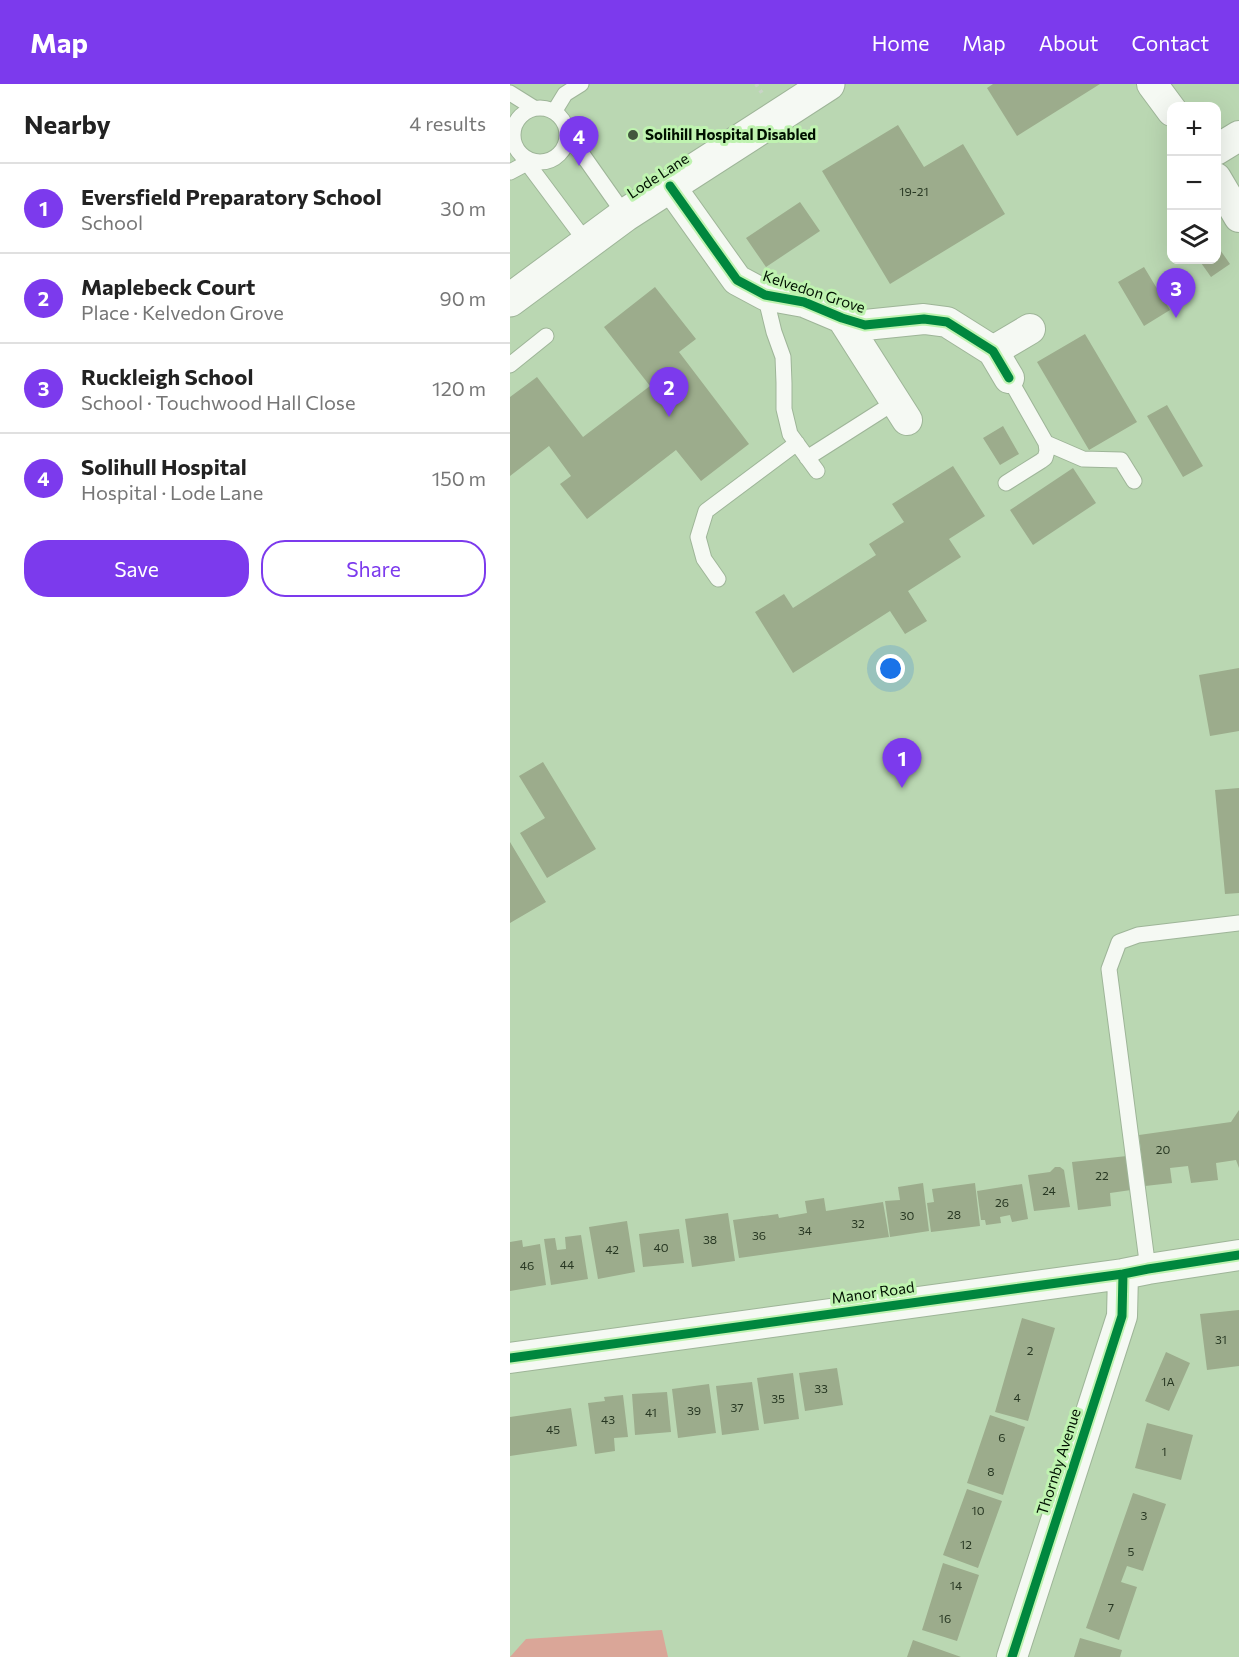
<!DOCTYPE html>
<meta charset="utf-8">
<style>
:root{--surface:#fff;--page:#f6f6f6;--text:#222;--muted:#767676;--line:#e0e0e0;--accent:#7c3aed}
body{margin:0;font-family:Commissioner,sans-serif;background:var(--page);color:var(--text)}
.controls{position:absolute;right:18px;top:18px;display:grid;overflow:hidden;border-radius:12px;box-shadow:0 6px 24px #0002}
.controls button{width:54px;height:54px;display:grid;place-items:center;padding:0;border:0;border-bottom:2px solid var(--line);background:var(--surface);color:var(--text);font:30px sans-serif}
.you{position:absolute;left:381px;top:585px;width:21px;height:21px;margin:-15px;border:4px solid #fff;border-radius:50%;background:#1a73e8;box-shadow:0 0 0 9px #1a73e833}
.badge{display:grid;place-items:center;width:39px;height:39px;border-radius:50%;background:var(--accent);color:#fff;font-size:20px;font-weight:700}
.pin{position:absolute;translate:-50% -50px;filter:drop-shadow(0 2px 3px #0008)}
.pin::after{content:'';position:absolute;top:32px;width:21px;height:18px;background:inherit;clip-path:polygon(0 0,100% 0,50% 100%)}
.list{margin:0;padding:0;list-style:none}
h2{display:flex;justify-content:space-between;align-items:center;height:78px;margin:0;padding:0 24px;font-size:26px}
h2 small{font-size:20px;font-weight:400;color:var(--muted)}
.list li{display:grid;grid-template-columns:39px 1fr auto;gap:18px;align-items:center;box-sizing:border-box;height:90px;padding:0 24px;border-top:2px solid var(--line)}
.list b{display:block;font-size:22px;white-space:nowrap}
.list p{margin:0;font-size:20px;white-space:nowrap;color:var(--muted)}
.list em{font-size:20px;font-style:normal;color:var(--muted)}
.actions{display:flex;gap:12px;padding:18px 24px}
.actions a{flex:1;padding:14px 0;border:2px solid var(--accent);border-radius:24px;text-align:center;font-size:21px;color:var(--accent)}
.actions .main{background:var(--accent);color:#fff}
.icon{flex:none;width:33px;height:33px;fill:none;stroke:currentColor;stroke-width:2;stroke-linecap:round;stroke-linejoin:round}
.map{position:relative;flex:none;width:729px;height:1573px;overflow:hidden}
header{display:flex;align-items:center;gap:36px;box-sizing:border-box;height:84px;padding:0 30px;background:var(--accent);color:#fff}
header strong{font-size:28px}
nav{display:flex;gap:33px;margin-inline-start:auto;font-size:21px}
main{display:flex}
aside{flex:1;background:var(--surface)}
.map>svg:first-child{display:block}
.green{fill:#daa698}
.building{fill:#9cac8c}
.lines{fill:none;stroke-linecap:round;stroke-linejoin:round}
.lane-casing{stroke:#9eb598;stroke-width:17}
.street-casing{stroke:#9eb598;stroke-width:32}
.secondary-casing{stroke:#9eb598;stroke-width:35}
.path{stroke:#cad4c8;stroke-width:4;stroke-dasharray:3 4.5;stroke-linecap:butt}
.lane{stroke:#f5f9f3;stroke-width:15}
.street{stroke:#f5f9f3;stroke-width:30}
.secondary{stroke:#f5f9f3;stroke-width:33}
.cycleway-casing{stroke:#bff3b0;stroke-width:13}
.cycleway{stroke:#00873e;stroke-width:9}
.poi-dot{fill:#42563e;stroke:#bff3b0;stroke-width:2}
.labels{text-anchor:middle;stroke-width:6;stroke-linejoin:round;paint-order:stroke}
.number-label{font-size:12px;fill:#283823}
.poi-label{font-size:15px;font-weight:bold;fill:#011100;stroke:#bff3b0;text-anchor:start}
.street-label{font-size:15px;fill:#011100;stroke:#bff3b0}
</style>
<header>
<strong>Map</strong>
<nav><a>Home</a><a>Map</a><a>About</a><a>Contact</a></nav>
</header>
<main>
<aside>
<h2>Nearby<small>4 results</small></h2>
<ul class="list">
<li><span class="badge">1</span><div><b>Eversfield Preparatory School</b><p>School</p></div><em>30 m</em></li>
<li><span class="badge">2</span><div><b>Maplebeck Court</b><p>Place · Kelvedon Grove</p></div><em>90 m</em></li>
<li><span class="badge">3</span><div><b>Ruckleigh School</b><p>School · Touchwood Hall Close</p></div><em>120 m</em></li>
<li><span class="badge">4</span><div><b>Solihull Hospital</b><p>Hospital · Lode Lane</p></div><em>150 m</em></li>
</ul>
<div class="actions"><a class="main">Save</a><a>Share</a></div>
</aside>
<div class="map">
<svg width="729" height="1573" viewBox="0 0 729 1573">
<rect width="100%" height="100%" fill="#bad7b2"/>
<path class="green" d="M152,1546l6,27h-158l16,-18z"/>
<path class="building" d="M483,0h107l-83,52 -30,-48z
M388,41l26,42 39,-23 42,70 -115,70 -68,-113z
M290,118l20,29 -54,36 -20,-29z
M706,160l14,20 -19,13 -12,-17h17z
M634,183l26,43 -26,16 -26,-44z
M145,203l41,52 -17,13 70,92 -48,37 -25,-31 -89,69 -27,-35 11,-8 -22,-30 -39,30v-79l27,-20 46,60 67,-51 -46,-59z
M575,250l52,88 -48,28 -52,-88z
M657,321l36,61 -20,11 -36,-61z
M493,342l16,28 -19,11 -17,-27z
M443,382l32,50 -36,23 12,18 -53,34 19,30 -22,13 -15,-23 -97,62 -38,-61 29,-18 9,14 83,-53 -7,-11 35,-22 -12,-18z
M563,384l23,35 -63,42 -23,-35z
M729,584v63l-29,5 -11,-61z
M33,678l53,87 -49,29 -27,-45 25,-15 -26,-42z
M729,704v105l-14,1 -10,-104z
M0,758l36,60 -36,21z
M729,1026v58l-3,-8 -20,3 2,17 -27,3 -3,-17 -18,2 2,15 -27,3 -6,-51 92,-13z
M617,1072l4,34 -21,3 1,13 -33,4 -6,-48z
M545,1083h5l4,3 6,37 -36,4 -6,-36 22,-3z
M413,1099l6,48 -39,6 -5,-36 15,-1 -2,-13z
M465,1099l5,43 -49,6 -4,-29 7,-1 -2,-13z
M512,1100l6,35 -16,3 -2,-7 -10,2 1,6 -15,2 -1,-5h-4l-4,-29z
M314,1114l2,13 57,-9 6,35 -150,21 -6,-38 45,-6 1,4 28,-5 -2,-12z
M218,1129l7,48 -43,6 -7,-48z
M117,1137l8,51 -37,7 -9,-52z
M169,1145l5,34 -41,4 -4,-33z
M71,1151l7,44 -37,6 -7,-46 11,-1 2,12 9,-1 -1,-12z
M12,1156l1,7 17,-3 6,41 -36,6v-49z
M729,1226v56l-32,4 -7,-56z
M512,1234l33,10 -27,93 -33,-9z
M656,1268l24,11 -21,48 -24,-10z
M327,1284l6,37 -38,6 -6,-38z
M283,1289l6,46 -35,5 -7,-46z
M242,1298l7,48 -37,5 -6,-49z
M199,1300l7,49 -38,5 -6,-49z
M157,1308l4,40 -36,3 -3,-41z
M113,1311l5,42 -14,1 1,13 -20,3 -7,-51 17,-2 -1,-4z
M61,1324l6,38 -67,10v-39z
M480,1331l35,12 -22,68 -36,-12z
M637,1339l46,12 -12,45 -46,-12z
M457,1405l35,12 -24,67 -35,-13z
M623,1409l33,11 -23,67 -16,-5 -6,16 16,5 -18,53 -33,-12z
M433,1479l36,12 -22,66 -35,-11z
M570,1554l42,12 -2,7h-46z
M403,1556l48,17h-54z"/>
<g class="lines">
<g class="lane-casing">
<path id="lane" d="M0,9l24,15
M3 51a27 27 0 1 1 54 0a27 27 0 1 1-54 0Z
M44,28l11,-18 16,-10
M57,53l15,17 43,61
M12,72l65,87
M0,88l17,-9
M255,211l9,37 9,25 1,26v26l6,25 27,37
M0,281l36,-29
M536,359l37,16 38,1 13,21
M297,374l88,-56
M496,399l35,-22 4,-3 2,-7 -1,-8 -37,-65
M208,495l-14,-20 -6,-22 8,-26 91,-68
M638,1185l-39,-300 10,-27 19,-7 101,-12"/>
</g>
<g class="street-casing">
<path id="street" d="M642,0l20,27
M706,66l23,-14
M706,94l23,39
M160,102l67,94 28,15 39,7 38,16 23,7 59,-6 23,3 46,29 16,27
M332,234l65,102
M483,267l37,-22
M0,1274l613,-84 25,-5 91,-14
M502,1573l110,-341 1,-42"/>
</g>
<g class="secondary-casing">
<path id="secondary" d="M0,216l115,-85 203,-131"/>
</g>
<path class="path" d="M246,0l6,9"/>
<use href="#lane" class="lane"/>
<use href="#street" class="street"/>
<use href="#secondary" class="secondary"/>
<g class="cycleway-casing">
<path id="cycleway" d="M160,102l67,94 28,15 39,7 38,16 23,7 59,-6 23,3 46,29 16,27
M0,1274l613,-84 25,-5 91,-14
M502,1573l110,-341 1,-42"/>
</g>
<use href="#cycleway" class="cycleway"/>
</g>
<circle class="poi-dot" cx="123" cy="51" r="6"/>
<g class="labels">
<g class="number-label">
<text x="404" y="112">19-21</text>
<text x="653" y="1070">20</text>
<text x="592" y="1096">22</text>
<text x="539" y="1111">24</text>
<text x="492" y="1123">26</text>
<text x="444" y="1135">28</text>
<text x="397" y="1136">30</text>
<text x="348" y="1144">32</text>
<text x="295" y="1151">34</text>
<text x="249" y="1156">36</text>
<text x="200" y="1160">38</text>
<text x="151" y="1168">40</text>
<text x="102" y="1170">42</text>
<text x="57" y="1185">44</text>
<text x="17" y="1186">46</text>
<text x="711" y="1260">31</text>
<text x="520" y="1271">2</text>
<text x="658" y="1302">1A</text>
<text x="311" y="1309">33</text>
<text x="507" y="1318">4</text>
<text x="268" y="1319">35</text>
<text x="227" y="1328">37</text>
<text x="184" y="1331">39</text>
<text x="141" y="1333">41</text>
<text x="98" y="1340">43</text>
<text x="43" y="1350">45</text>
<text x="492" y="1358">6</text>
<text x="654" y="1372">1</text>
<text x="481" y="1392">8</text>
<text x="468" y="1431">10</text>
<text x="634" y="1436">3</text>
<text x="456" y="1465">12</text>
<text x="621" y="1472">5</text>
<text x="446" y="1506">14</text>
<text x="601" y="1528">7</text>
<text x="435" y="1539">16</text>
</g>
<g class="poi-label">
<text x="135" y="56">Solihill Hospital Disabled</text>
</g>
<g class="street-label">
<text transform="translate(148 92) rotate(-33)" y="5">Lode Lane</text>
<text transform="translate(304 208) rotate(18)" y="5">Kelvedon Grove</text>
<text transform="translate(363 1209) rotate(-8)" y="5">Manor Road</text>
<text transform="translate(549 1378) rotate(-72)" y="5">Thornby Avenue</text>
</g>
</g>
</svg>
<div class="controls">
<button>+</button>
<button>−</button>
<button><svg class="icon" aria-label="layers" viewBox="0 0 24 24"><path d="M12 4l9 5-9 5-9-5zM3 14l9 5 9-5"/></svg></button>
</div>
<div class="you"></div>
<div class="pin badge" style="left:392px;top:704px">1</div>
<div class="pin badge" style="left:159px;top:333px">2</div>
<div class="pin badge" style="left:666px;top:234px">3</div>
<div class="pin badge" style="left:69px;top:82px">4</div>
</div>
</main>
